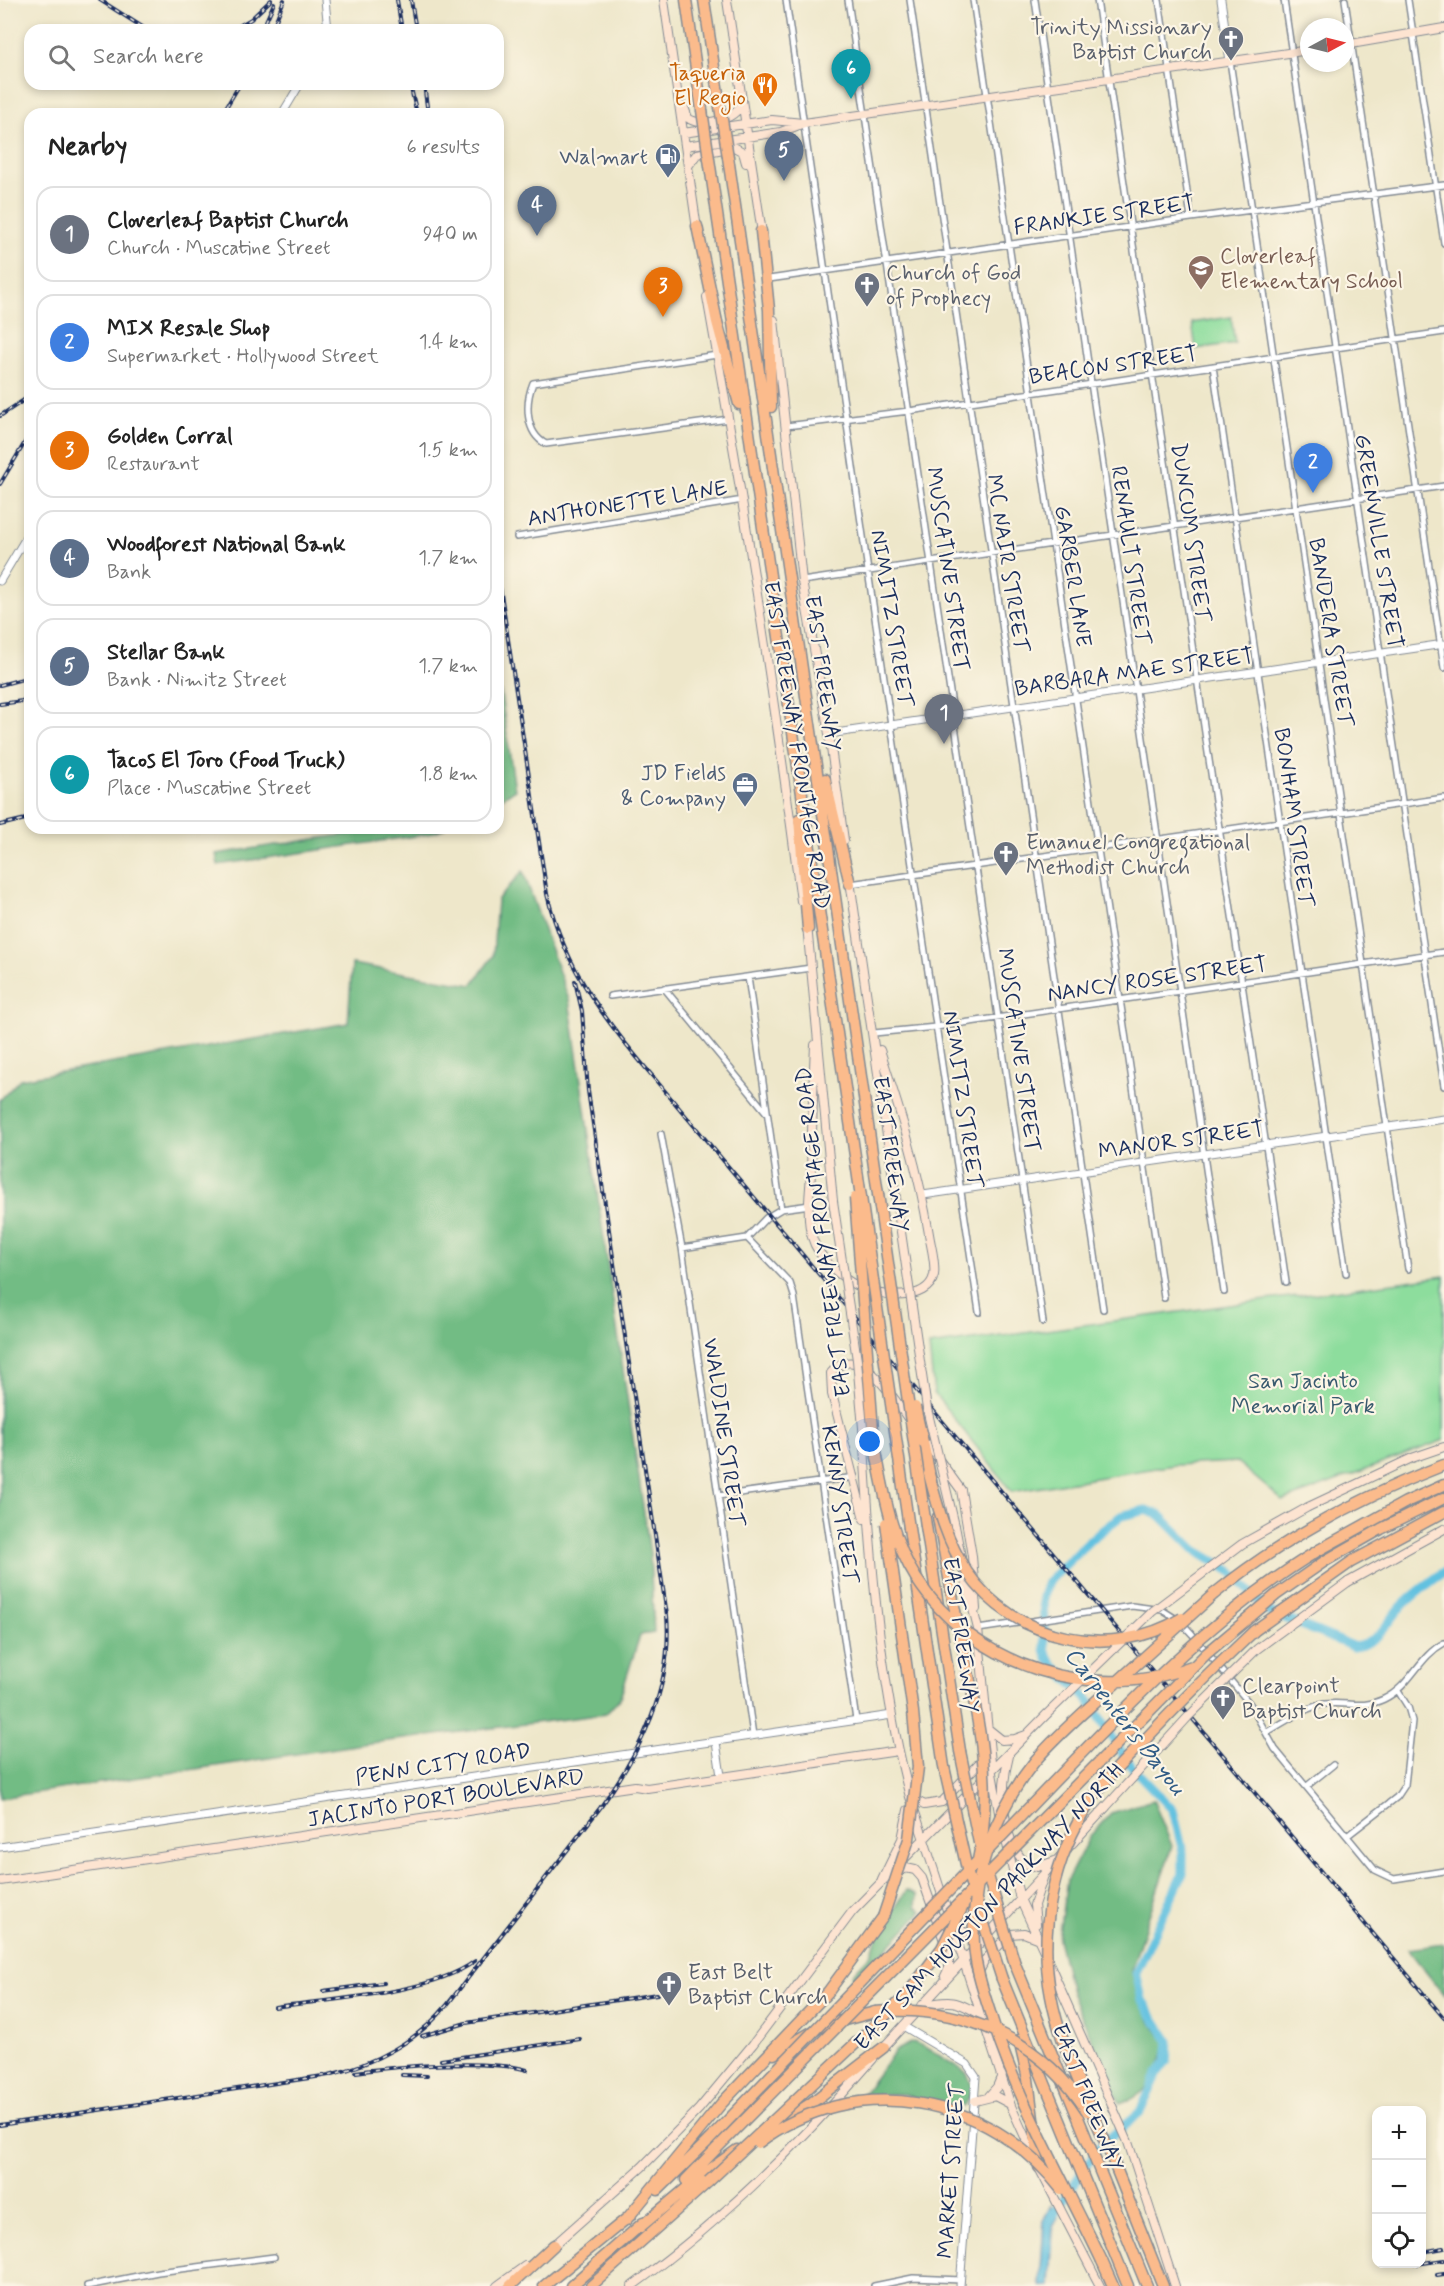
<!DOCTYPE html>
<meta charset="utf-8">
<style>
:root{--surface:#fff;--page:#f6f6f6;--text:#222;--muted:#767676;--line:#e0e0e0;--accent:#db2777}
body{margin:0;font-family:Mynerve,sans-serif;background:var(--page);color:var(--text)}
.controls{position:absolute;right:18px;bottom:18px;display:grid;overflow:hidden;border-radius:12px;box-shadow:0 3px 9px #0003}
.controls button{width:54px;height:54px;display:grid;place-items:center;padding:0;border:0;border-bottom:2px solid var(--line);background:var(--surface);color:var(--text);font:30px sans-serif}
.compass{position:absolute;left:1300px;top:18px;width:54px;height:54px;border-radius:50%;background:var(--surface);box-shadow:0 3px 9px #0003;rotate:83deg}
.you{position:absolute;left:870px;top:1442px;width:21px;height:21px;margin:-15px;border:4px solid #fff;border-radius:50%;background:#1a73e8;box-shadow:0 0 0 9px #1a73e833}
.badge{display:grid;place-items:center;width:39px;height:39px;border-radius:50%;background:var(--accent);color:#fff;font-size:20px;font-weight:700}
.pin{position:absolute;translate:-50% -50px;filter:drop-shadow(0 2px 3px #0008)}
.pin::after{content:'';position:absolute;top:32px;width:21px;height:18px;background:inherit;clip-path:polygon(0 0,100% 0,50% 100%)}
.list{margin:0;padding:0;list-style:none}
h2{display:flex;justify-content:space-between;align-items:center;height:78px;margin:0;padding:0 24px;font-size:26px}
h2 small{font-size:20px;font-weight:400;color:var(--muted)}
.list li{display:grid;grid-template-columns:39px 1fr auto;gap:18px;align-items:center;box-sizing:border-box;height:96px;margin:0 12px 12px;padding:0 12px;border:2px solid var(--line);border-radius:18px}
.list b{display:block;font-size:22px;white-space:nowrap}
.list p{margin:0;font-size:20px;white-space:nowrap;color:var(--muted)}
.list em{font-size:20px;font-style:normal;color:var(--muted)}
.icon{flex:none;width:33px;height:33px;fill:none;stroke:currentColor;stroke-width:2;stroke-linecap:round;stroke-linejoin:round}
.map{position:relative;flex:none;width:1444px;height:2286px;overflow:hidden}
.search{position:absolute;background:var(--surface);box-shadow:0 3px 9px #0003;left:24px;top:24px;width:480px;height:66px;display:flex;align-items:center;gap:15px;box-sizing:border-box;padding:0 21px;border-radius:18px;color:var(--muted);font-size:22px}
.panel{position:absolute;background:var(--surface);box-shadow:0 3px 9px #0003;left:24px;top:108px;width:480px;height:726px;border-radius:18px}
.map>svg:first-child{display:block}
.green{fill:#8ddd9d;stroke:#54867e;stroke-width:1.5}
.forest{fill:#72bc84;stroke:#467671;stroke-width:1.5}
.water{fill:#62c1e0;stroke:#3e789f;stroke-width:1.5}
.lines{fill:none;stroke-linecap:round;stroke-linejoin:round}
.river{stroke:#62c1e0;stroke-width:9}
.minor-casing{stroke:#848b94;stroke-width:8}
.tertiary-casing{stroke:#848b94;stroke-width:9}
.secondary-casing{stroke:#848b94;stroke-width:10}
.motorway-casing{stroke:#848b94;stroke-width:13}
.minor{stroke:#fff;stroke-width:5}
.tertiary{stroke:#fff;stroke-width:7}
.secondary{stroke:#fde4d1;stroke-width:8}
.motorway{stroke:#fbbb8c;stroke-width:10}
.rail-casing{stroke:#1b2f5e;stroke-width:4}
.rail{stroke:#fcf5e5;stroke-width:1.5;stroke-dasharray:4.5;stroke-linecap:butt}
.secondary-bridge-casing{stroke:#848b94;stroke-width:10;stroke-linecap:butt}
.motorway-bridge-casing{stroke:#848b94;stroke-width:13;stroke-linecap:butt}
.secondary-bridge{stroke:#fde4d1;stroke-width:8}
.motorway-bridge{stroke:#fbbb8c;stroke-width:10}
.labels{text-anchor:middle;stroke-width:4.5;stroke-linejoin:round;paint-order:stroke}
.worship-label{font-size:22px;fill:#5b616d;stroke:#fcf5e5;text-anchor:start}
.food-label{font-size:22px;fill:#c56008;stroke:#fcf5e5;text-anchor:end}
.service-label{font-size:22px;fill:#4e5e75;stroke:#fcf5e5;text-anchor:end}
.street-label{font-size:22px;fill:#1b2f5e;stroke:#fcf5e5}
.education-label{font-size:22px;fill:#785e54;stroke:#fcf5e5;text-anchor:start}
.park-label{font-size:22px;fill:#385a6e;stroke:#fcf5e5}
.water-label{font-size:24px;font-style:italic;fill:#305b85;stroke:#fcf5e5}
</style>
<div class="map">
<svg width="1444" height="2286" viewBox="0 0 1444 2286">
<rect width="100%" height="100%" fill="#fcf5e5"/>
<filter id="ink" filterUnits="userSpaceOnUse"><feTurbulence type="fractalNoise" baseFrequency=".0167" numOctaves="2"/><feDisplacementMap in="SourceGraphic" scale="12" xChannelSelector="R" yChannelSelector="G"/><feConvolveMatrix kernelMatrix="1 2 1 2 8 2 1 2 1" color-interpolation-filters="sRGB"/></filter>
<filter id="wash" filterUnits="userSpaceOnUse"><feTurbulence type="fractalNoise" baseFrequency=".008" numOctaves="4" result="noise"/><feDisplacementMap in="SourceGraphic" scale="24" xChannelSelector="R" yChannelSelector="G"/><feGaussianBlur stdDeviation="1.35" result="paint"/><feColorMatrix in="noise" values="0 0 0 0 0 0 0 0 0 0 0 0 0 0 0 0 0 1.4 0 .05"/><feComposite in="paint" operator="in"/></filter>
<g filter="url(#wash)">
<rect width="100%" height="100%" fill="#eee7ca"/>
<path class="green" d="M1231,317l4,26 -39,6 -4,-26z
M1444,1276v164l-161,61 -46,-39 -63,3 -162,27 -78,-99 -5,-47z"/>
<path class="forest" d="M498,675l17,115 -17,10z
M388,828h57l-17,6 -210,31 -2,-11z
M523,871l46,129 81,554 4,79 -14,2 -20,63 -14,16 -243,30 -363,54v-698l20,-21 328,-56 4,-59 120,21 21,-29 4,-56z
M1153,1800l19,46 -41,124 20,53 16,20c-9,30 -14,50 -47,61l-49,-112 -13,-53 9,-59 23,-44 21,-23z
M907,1890l10,5 -1,12 6,4 -71,76 1,-13 19,-20 8,-22z
M1444,1944v51l-36,-46z
M913,2042l14,6 40,25 7,18 -11,16 -65,-13 -36,1 33,-44z"/>
<path class="water" d="M1051,2205l7,13 -5,9 -3,59h-10l4,-67z"/>
<g class="lines">
<path class="river" d="M1049,2222l49,-74 42,-36 18,-39 9,-12 2,-20 -27,-41 -6,-28 47,-99v-21l-10,-42 -43,-45 -41,-64 -41,-42 -3,-10 -2,-53 5,-14 42,-42 31,-24 25,-6 14,5 35,35 36,21 36,40 87,36c25,-3 34,-26 49,-42 13,-12 27,-23 41,-33"/>
</g>
</g>
<g filter="url(#ink)">
<g class="lines">
<g class="minor-casing">
<path id="minor" d="M786,0l82,571 111,741
M848,0l195,1322
M910,0l193,1309
M973,0l191,1298
M1035,0l189,1292
M1097,0l189,1282
M1159,0l32,218
M1284,0l160,1086
M1345,0l99,668
M1408,0l36,243
M1230,61l178,1208
M769,279l422,-61 253,-33
M717,355l-184,28c-8,20 -8,50 13,61l183,-25
M1213,366l133,907
M786,426l123,-15 535,-79
M517,537l226,-37
M802,581l642,-95
M850,884l594,-86
M748,977l33,232
M664,988l102,124
M610,996l201,-28
M874,1033l62,-6 508,-75
M661,1134l21,114 71,487
M747,1238l43,45 4,13 62,424
M682,1248l65,-10 19,-20 15,-9 29,-4
M718,1496l137,-19
M978,1629l154,-23 30,4 19,12 11,12 58,70 25,45 100,121 19,9 50,-8
M1267,1732c18,-10 38,-25 58,-28 23,-3 35,6 59,-5 27,-13 34,-42 60,-56
M1307,1786l26,-21
M1347,1836l50,-39 8,-12 7,-64 -4,-14 -10,-16
M87,2286l71,-14 116,-15
M874,2286l39,-8 48,2"/>
</g>
<g class="tertiary-casing">
<path id="tertiary" d="M325,0l3,30
M1221,0l9,61
M282,114l18,-30
M0,581l30,-50
M829,734l615,-90
M923,1195l521,-76
M716,1742l5,34
M0,1847l892,-132
M903,2026l64,38 9,13 -16,209"/>
</g>
<g class="secondary-casing">
<path id="secondary" d="M664,0l33,229
M727,0l35,233
M1345,45l99,-17
M684,107l4,11c12,10 50,2 53,-15
M683,133l89,-13 31,3
M685,146l96,-14 23,-9 505,-73
M688,166l9,-12 37,-7 9,5 3,11
M707,297c36,201 68,402 94,604
M774,320l28,261 27,153 15,106
M850,881l45,310
M807,925l26,276
M815,1045c-2,43 -3,86 -4,128 -1,20 -5,44 1,64 6,21 30,42 49,51 18,9 67,15 73,-13 2,-12 -3,-28 -5,-41 -10,-63 -29,-123 -49,-184
M863,1428c7,124 15,248 47,369l101,309 23,51
M924,1439l37,51 11,66 4,53
M1308,1507l104,-49 32,-11
M864,1519l-32,-125 -1,-21c27,-35 64,27 78,47
M955,1526l6,31
M963,1569l15,60 14,144 8,45
M1348,1582l96,-53
M987,1728l15,12 13,-1 11,-4
M1009,1756c-9,32 -8,83 17,108l11,3 18,-6
M911,1797l13,8 18,-3 41,-43
M1004,1832l16,67 24,52
M896,1874l10,-6 9,2 7,8 27,77v13l-4,8
M882,1880l20,-41 6,-29
M0,1881l635,-95 12,2 251,-37
M1036,1924l-2,-19 9,-27
M955,1926l15,10 9,1
M1050,1965l78,177 47,144
M978,1974l7,-14 25,-26 14,-1 15,6
M921,2006c30,-7 35,-6 62,10
M881,2050l225,-243
M989,2096l8,-9 5,-12
M975,2101l20,-5 15,8
M1039,2168l61,118
M552,2247l90,-80 57,-58 54,-65 99,-132 195,-198
M497,2286l28,-20
M632,2286c89,-64 170,-144 241,-227"/>
</g>
<g class="motorway-casing">
<path id="motorway" d="M686,0l16,110
M704,0l16,107
M728,157l150,1037
M709,159l152,1038
M697,226l20,96 22,82
M761,231l8,79 2,97
M825,779l25,105
M799,819l9,110
M873,1430l4,27
M923,1442l8,39
M938,1517l17,94
M926,1526l34,225
M909,1528l35,239
M1319,1550l87,-48 38,-17
M1325,1561l56,-32 63,-31
M1214,1594c69,-56 147,-97 230,-129
M1254,1631l97,-69 93,-50
M1015,1964l132,322
M1002,1979l126,307
M1019,2040l9,39 11,88
M774,2054l48,-28 53,-14
M766,2132l44,-28 74,-57
M1110,2153l53,133
M686,2180l31,-32
M658,2190l51,-50
M626,2220l95,-116 107,-112 55,-75
M639,2228l62,-52 36,-26
M1102,2261l11,25
M510,2286l44,-41
M544,2286l87,-71
M571,2286l72,-63
M591,2286l117,-104"/>
</g>
<use href="#minor" class="minor"/>
<use href="#tertiary" class="tertiary"/>
<use href="#secondary" class="secondary"/>
<use href="#motorway" class="motorway"/>
<g class="rail-casing">
<path id="rail" d="M100,0l47,30
M397,0l5,30
M411,0l5,30
M232,30l19,-11 20,-19
M262,30l12,-27
M272,30l12,-30
M410,84l7,30
M424,84l4,30
M222,114l18,-30
M0,416l30,-20
M0,484l30,-50
M498,574l49,320c19,81 65,134 117,196l780,928
M0,685l30,-8
M0,704l30,-4
M0,825l30,-7
M323,1991l60,-8
M275,2007c56,-8 156,-13 200,-46
M422,2036l44,-13 191,-29
M441,2060l139,-21
M356,2072c41,-6 132,-13 171,-2
M402,2075l25,1
M0,2125l329,-50c45,-11 89,-34 118,-70l153,-197c41,-57 73,-120 67,-193l-79,-524 -6,-80 -7,-30
M1422,2252l22,-4
M1416,2264l28,-4
M1437,2275l7,-1"/>
</g>
<use href="#rail" class="rail"/>
<g class="secondary-bridge-casing">
<path id="secondary-bridge" d="M895,1191l32,218 28,117
M833,1201l24,159 6,68
M1047,1714l106,-103 89,-67 66,-37
M1106,1807l82,-90 69,-68 91,-67"/>
</g>
<g class="motorway-bridge-casing">
<path id="motorway-bridge" d="M720,107l8,50
M702,110l7,49
M878,1194l48,332
M861,1197l48,331
M855,1198l18,232
M915,1407l8,35
M877,1457c8,42 16,85 39,121 57,89 178,127 276,88
M929,1474c9,34 18,68 38,98 47,69 144,89 215,46
M955,1611c17,82 42,165 23,249
M960,1751l19,92
M944,1767l25,111 33,101
M987,1873l28,91
M883,1917l26,-78 9,-72 -5,-55 -27,-189
M875,2012c85,-8 165,26 212,99
M709,2140c104,-108 208,-216 312,-324 92,-95 184,-197 298,-266
M758,2143c97,-73 231,-48 303,46
M717,2148l489,-494 70,-59 49,-34
M1110,2153c-21,-50 -49,-103 -59,-157 -13,-66 2,-139 40,-195 14,-22 33,-40 51,-58 36,-39 74,-76 112,-112
M708,2182l198,-186 36,-48 22,-44
M1102,2261c-38,-80 -82,-155 -109,-239 -8,-26 -18,-52 -19,-79 -4,-64 21,-132 61,-182 21,-25 47,-47 71,-69 36,-33 72,-65 108,-98"/>
</g>
<use href="#secondary-bridge" class="secondary-bridge"/>
<use href="#motorway-bridge" class="motorway-bridge"/>
</g>
</g>
<defs>
<g id="church-pin" transform="scale(1.35)"><path d="M0 17L-7.5 6A9.5 9.5 0 1 1 7.5 6Z" fill="#6b7280" stroke="#fcf5e5"/><path d="M-1.2-6h2.4v3.5h3.3v2.4h-3.3V6h-2.4V-.1h-3.3v-2.4h3.3Z" fill="#fff"/></g>
<g id="restaurant-pin" transform="scale(1.35)"><path d="M0 17L-7.5 6A9.5 9.5 0 1 1 7.5 6Z" fill="#e8710a" stroke="#fcf5e5"/><path d="M-5-6h1v4h1v-4h1v4h1v-4h1v5L-1.5 .5V6h-2V.5L-5-1ZM5-6V6H3V1.5H1.5Q1.5-4 5-6Z" fill="#fff"/></g>
<g id="fuel-pin" transform="scale(1.35)"><path d="M0 17L-7.5 6A9.5 9.5 0 1 1 7.5 6Z" fill="#5c6f8a" stroke="#fcf5e5"/><path d="M-5.5-6h7V0h2V4h1.3V-2.5L3-4.5l.8-.8L6-3V5H2.5V1h-1V6h-7ZM-4.2-4.7v3.2H.2V-4.7Z" fill="#fff"/></g>
<g id="school-pin" transform="scale(1.35)"><path d="M0 17L-7.5 6A9.5 9.5 0 1 1 7.5 6Z" fill="#8d6e63" stroke="#fcf5e5"/><path d="M0-5L7-2L0 1L-7-2ZM-4 1L0 2.5L4 1V4Q0 6-4 4Z" fill="#fff"/></g>
<g id="office-pin" transform="scale(1.35)"><path d="M0 17L-7.5 6A9.5 9.5 0 1 1 7.5 6Z" fill="#5c6f8a" stroke="#fcf5e5"/><path d="M-6-3h4V-5.5h4V-3h4V5H-6ZM-1-4.5V-3h2v-1.5ZM-6 0V1H6V0Z" fill="#fff"/></g>
</defs>
<g fill-rule="evenodd">
<use href="#church-pin" x="1231" y="39"/>
<use href="#restaurant-pin" x="765" y="85"/>
<use href="#fuel-pin" x="668" y="156"/>
<use href="#school-pin" x="1201" y="268"/>
<use href="#church-pin" x="867" y="285"/>
<use href="#office-pin" x="745" y="785"/>
<use href="#church-pin" x="1006" y="854"/>
<use href="#church-pin" x="1223" y="1698"/>
<use href="#church-pin" x="669" y="1984"/>
</g>
<g class="labels">
<g class="worship-label">
<text x="1212" y="34" text-anchor="end">Trinity Missionary<tspan x="1212" dy="25">Baptist Church</tspan></text>
<text x="886" y="280">Church of God<tspan x="886" dy="25">of Prophecy</tspan></text>
<text x="1026" y="849">Emanuel Congregational<tspan x="1026" dy="25">Methodist Church</tspan></text>
<text x="1242" y="1693">Clearpoint<tspan x="1242" dy="25">Baptist Church</tspan></text>
<text x="688" y="1979">East Belt<tspan x="688" dy="25">Baptist Church</tspan></text>
</g>
<g class="food-label">
<text x="746" y="80">Taqueria<tspan x="746" dy="25">El Regio</tspan></text>
</g>
<g class="service-label">
<text x="648" y="164">Walmart</text>
<text x="726" y="780">JD Fields<tspan x="726" dy="25">&amp; Company</tspan></text>
</g>
<g class="street-label">
<text transform="translate(1104 214) rotate(-8)" y="8">FRANKIE STREET</text>
<text transform="translate(1113 364) rotate(-8)" y="8">BEACON STREET</text>
<text transform="translate(627 502) rotate(-9)" y="8">ANTHONETTE LANE</text>
<text transform="translate(1192 532) rotate(82)" y="8">DUNCUM STREET</text>
<text transform="translate(1380 541) rotate(81)" y="8">GREENVILLE STREET</text>
<text transform="translate(1132 555) rotate(82)" y="8">RENAULT STREET</text>
<text transform="translate(1009 563) rotate(81)" y="8">MC NAIR STREET</text>
<text transform="translate(949 569) rotate(82)" y="8">MUSCATINE STREET</text>
<text transform="translate(1074 576) rotate(81)" y="8">GARBER LANE</text>
<text transform="translate(893 618) rotate(81)" y="8">NIMITZ STREET</text>
<text transform="translate(1332 632) rotate(81)" y="8">BANDERA STREET</text>
<text transform="translate(1134 671) rotate(-8)" y="8">BARBARA MAE STREET</text>
<text transform="translate(824 673) rotate(82)" y="8">EAST FREEWAY</text>
<text transform="translate(798 745) rotate(81)" y="8">EAST FREEWAY FRONTAGE ROAD</text>
<text transform="translate(1295 817) rotate(82)" y="8">BONHAM STREET</text>
<text transform="translate(1157 978) rotate(-8)" y="8">NANCY ROSE STREET</text>
<text transform="translate(1020 1050) rotate(82)" y="8">MUSCATINE STREET</text>
<text transform="translate(964 1099) rotate(82)" y="8">NIMITZ STREET</text>
<text transform="translate(1181 1139) rotate(-8)" y="8">MANOR STREET</text>
<text transform="translate(892 1154) rotate(82)" y="8">EAST FREEWAY</text>
<text transform="translate(822 1232) rotate(-97)" y="8">EAST FREEWAY FRONTAGE ROAD</text>
<text transform="translate(725 1432) rotate(82)" y="8">WALDINE STREET</text>
<text transform="translate(841 1504) rotate(82)" y="8">KENNY STREET</text>
<text transform="translate(962 1635) rotate(82)" y="8">EAST FREEWAY</text>
<text transform="translate(443 1763) rotate(-9)" y="8">PENN CITY ROAD</text>
<text transform="translate(446 1797) rotate(-9)" y="8">JACINTO PORT BOULEVARD</text>
<text transform="translate(988 1906) rotate(-47)" y="8">EAST SAM HOUSTON PARKWAY NORTH</text>
<text transform="translate(1089 2097) rotate(68)" y="8">EAST FREEWAY</text>
<text transform="translate(950 2171) rotate(-86)" y="8">MARKET STREET</text>
</g>
<g class="education-label">
<text x="1220" y="263">Cloverleaf<tspan x="1220" dy="25">Elementary School</tspan></text>
</g>
<g class="park-label">
<text x="1303" y="1388">San Jacinto<tspan x="1303" dy="25">Memorial Park</tspan></text>
</g>
<g class="water-label">
<text transform="translate(1126 1721) rotate(52)" y="8">Carpenters Bayou</text>
</g>
</g>
</svg>
<div class="controls">
<button>+</button>
<button>−</button>
<button><svg class="icon" aria-label="locate" viewBox="0 0 24 24"><circle cx="12" cy="12" r="6"/><path d="M12 2v4M12 18v4M2 12h4M18 12h4"/></svg></button>
</div>
<svg class="compass" viewBox="-18 -18 36 36"><path d="M0-13l5 13h-10z" fill="#e53935"/><path d="M0 13l5-13h-10z" fill="#767676"/></svg>
<div class="you"></div>
<div class="pin badge" style="left:944px;top:744px;background:#6b7280">1</div>
<div class="pin badge" style="left:1313px;top:493px;background:#3f7fe0">2</div>
<div class="pin badge" style="left:663px;top:317px;background:#e8710a">3</div>
<div class="pin badge" style="left:537px;top:236px;background:#5c6f8a">4</div>
<div class="pin badge" style="left:784px;top:181px;background:#5c6f8a">5</div>
<div class="pin badge" style="left:851px;top:99px;background:#0f9aa8">6</div>
<div class="search"><svg class="icon" aria-label="search" viewBox="0 0 24 24"><circle cx="10" cy="10" r="6"/><path d="M15 15l6 6"/></svg>Search here</div>
<section class="panel">
<h2>Nearby<small>6 results</small></h2>
<ul class="list">
<li><span class="badge" style="background:#6b7280">1</span><div><b>Cloverleaf Baptist Church</b><p>Church · Muscatine Street</p></div><em>940 m</em></li>
<li><span class="badge" style="background:#3f7fe0">2</span><div><b>MIX Resale Shop</b><p>Supermarket · Hollywood Street</p></div><em>1.4 km</em></li>
<li><span class="badge" style="background:#e8710a">3</span><div><b>Golden Corral</b><p>Restaurant</p></div><em>1.5 km</em></li>
<li><span class="badge" style="background:#5c6f8a">4</span><div><b>Woodforest National Bank</b><p>Bank</p></div><em>1.7 km</em></li>
<li><span class="badge" style="background:#5c6f8a">5</span><div><b>Stellar Bank</b><p>Bank · Nimitz Street</p></div><em>1.7 km</em></li>
<li><span class="badge" style="background:#0f9aa8">6</span><div><b>Tacos El Toro (Food Truck)</b><p>Place · Muscatine Street</p></div><em>1.8 km</em></li>
</ul>
</section>
</div>
